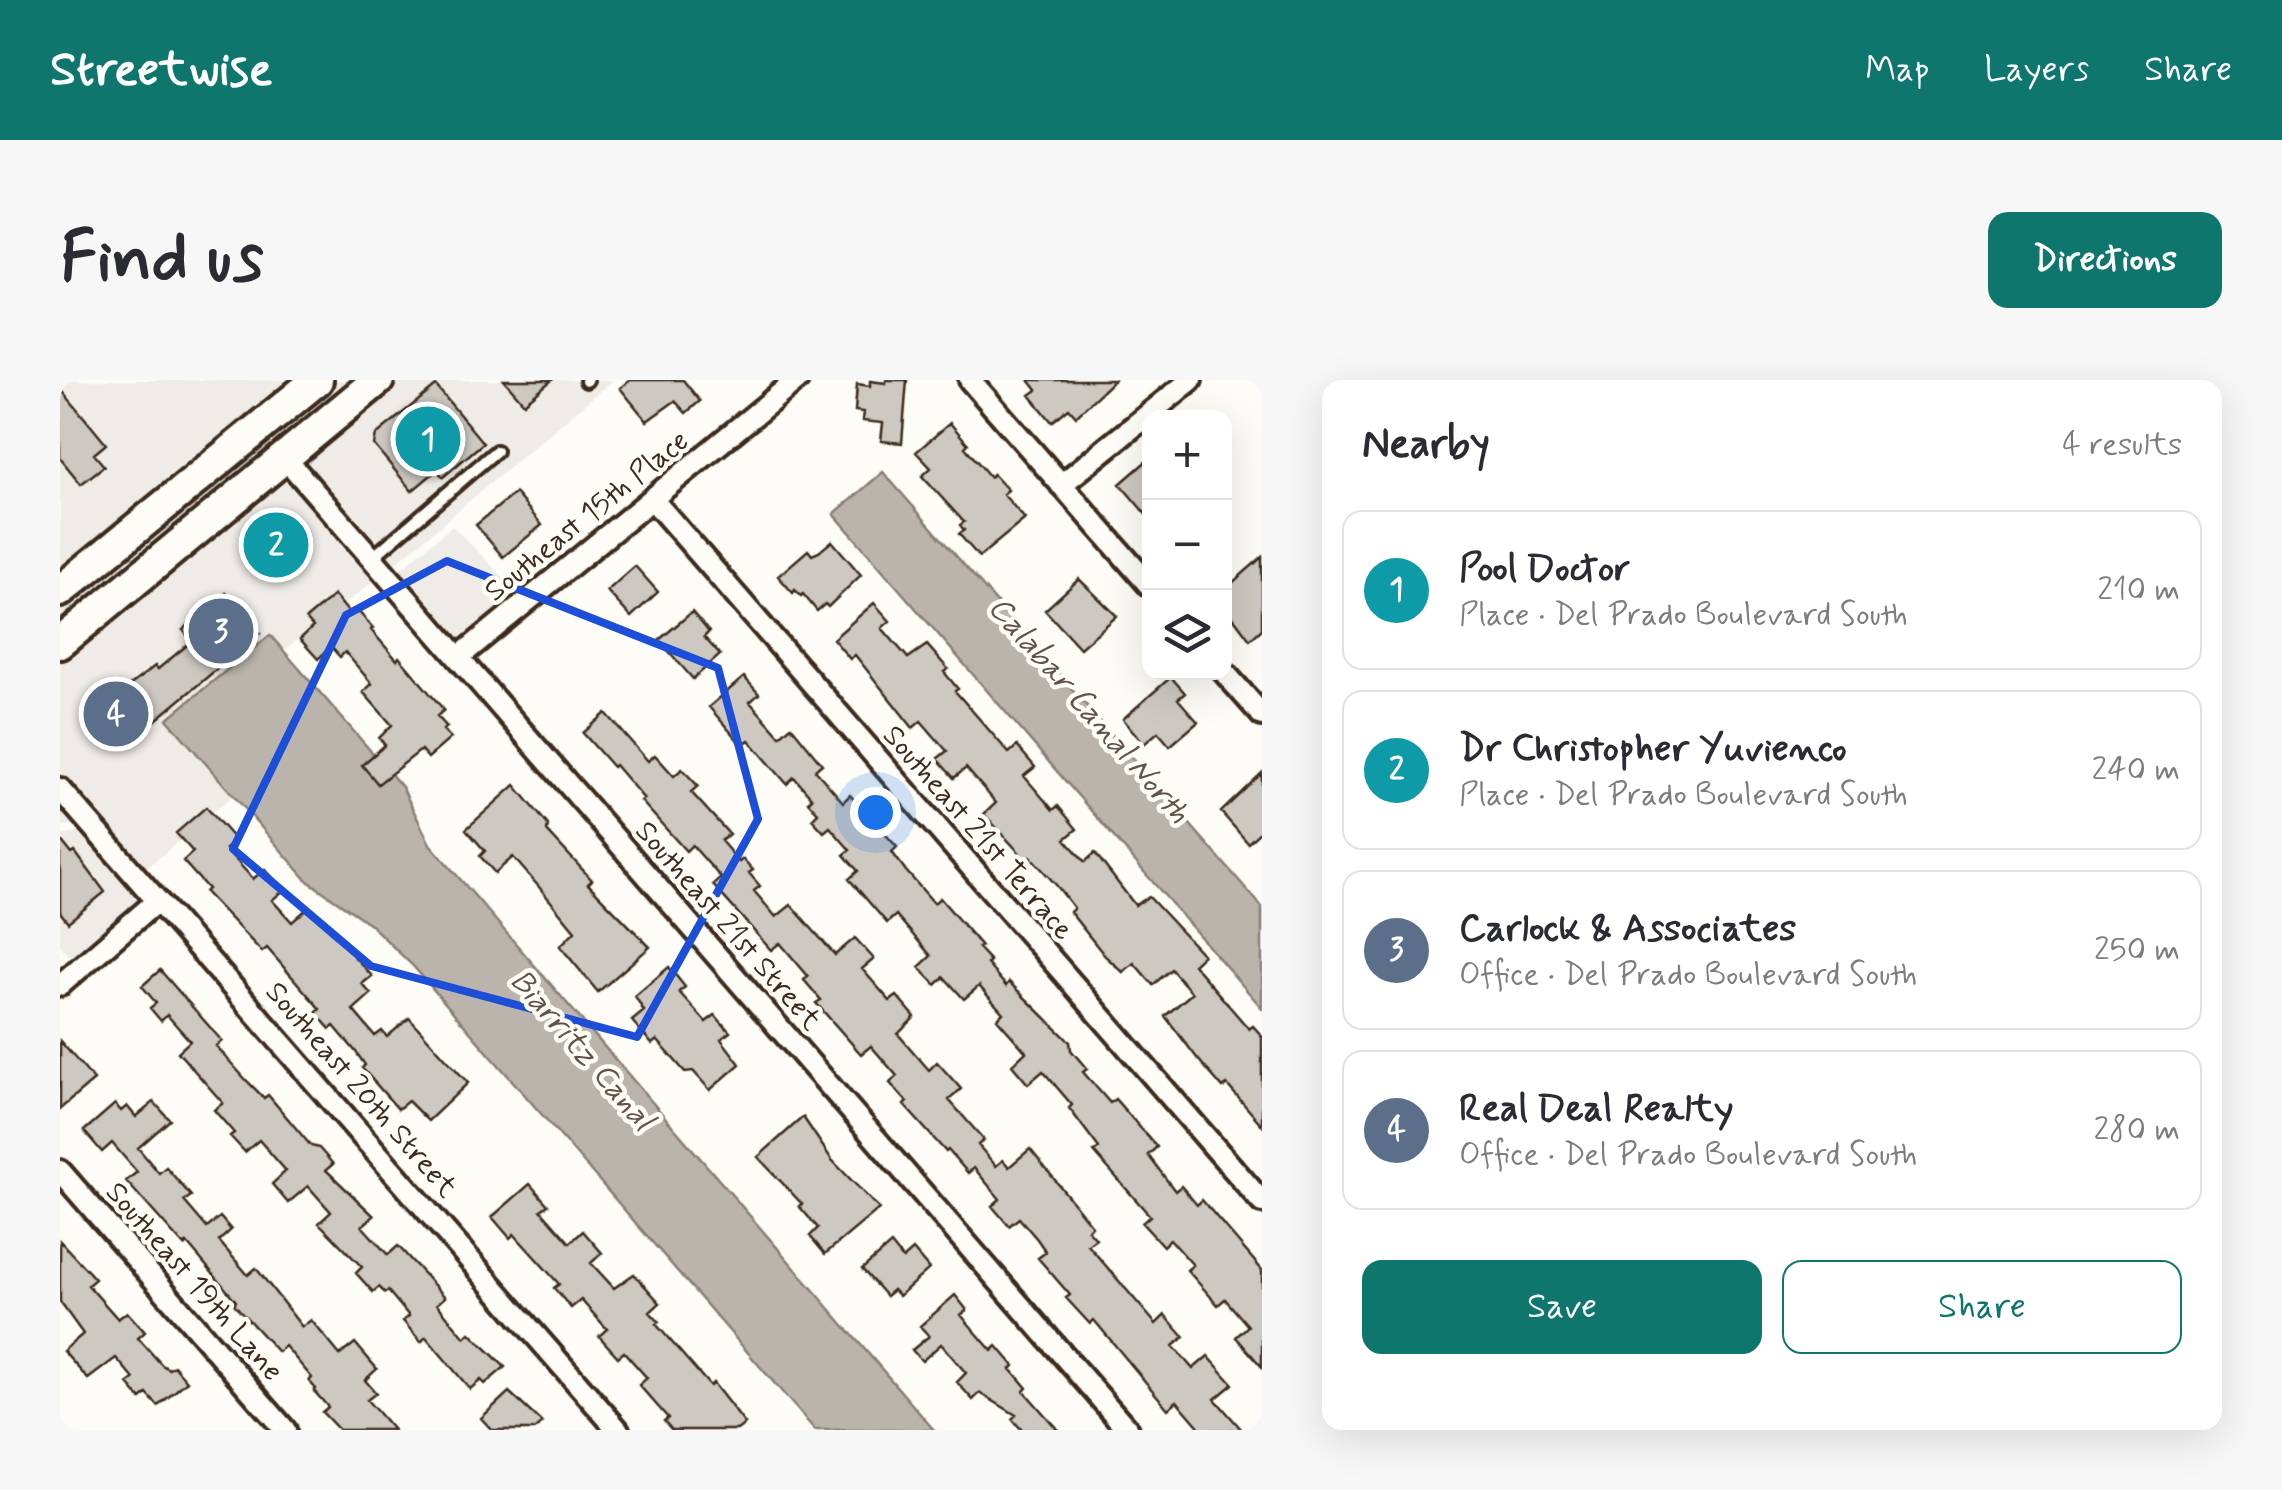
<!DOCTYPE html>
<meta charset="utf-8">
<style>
:root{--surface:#fff;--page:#f7f7f7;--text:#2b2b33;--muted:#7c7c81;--line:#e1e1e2;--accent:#0f766e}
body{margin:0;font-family:Mynerve,sans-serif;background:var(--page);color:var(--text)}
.controls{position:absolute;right:30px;top:30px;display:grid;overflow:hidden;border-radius:20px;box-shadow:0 10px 40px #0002}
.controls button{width:90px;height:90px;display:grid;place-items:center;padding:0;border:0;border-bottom:2px solid var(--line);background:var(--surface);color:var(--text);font:50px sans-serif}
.you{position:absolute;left:815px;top:432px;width:35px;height:35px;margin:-25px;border:8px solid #fff;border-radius:50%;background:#1a73e8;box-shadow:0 0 0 15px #1a73e833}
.badge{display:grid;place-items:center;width:65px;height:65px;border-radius:50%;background:var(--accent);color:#fff;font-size:32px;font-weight:700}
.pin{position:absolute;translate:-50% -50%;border:5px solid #fff;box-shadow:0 2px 10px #0006}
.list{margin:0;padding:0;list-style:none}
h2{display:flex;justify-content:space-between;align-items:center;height:130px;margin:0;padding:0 40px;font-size:42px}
h2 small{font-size:32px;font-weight:400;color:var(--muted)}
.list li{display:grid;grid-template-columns:65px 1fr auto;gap:30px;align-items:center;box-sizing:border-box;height:160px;margin:0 20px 20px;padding:0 20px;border:2px solid var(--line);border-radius:20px}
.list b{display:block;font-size:38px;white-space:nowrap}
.list p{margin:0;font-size:32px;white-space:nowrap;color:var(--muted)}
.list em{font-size:32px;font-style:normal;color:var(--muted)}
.actions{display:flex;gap:20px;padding:30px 40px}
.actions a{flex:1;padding:22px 0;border:2px solid var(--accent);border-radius:20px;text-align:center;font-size:35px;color:var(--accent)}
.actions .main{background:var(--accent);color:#fff}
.icon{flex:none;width:55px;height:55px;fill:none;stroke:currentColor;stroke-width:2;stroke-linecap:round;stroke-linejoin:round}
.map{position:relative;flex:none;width:1202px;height:1050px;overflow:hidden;border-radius:20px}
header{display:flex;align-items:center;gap:60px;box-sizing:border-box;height:140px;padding:0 50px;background:var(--accent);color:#fff}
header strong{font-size:48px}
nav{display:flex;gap:55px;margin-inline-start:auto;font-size:35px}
.intro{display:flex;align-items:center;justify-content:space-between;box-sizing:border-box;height:240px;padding:0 60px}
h1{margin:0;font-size:70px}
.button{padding:25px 45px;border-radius:20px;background:var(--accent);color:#fff;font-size:35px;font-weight:700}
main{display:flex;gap:60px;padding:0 60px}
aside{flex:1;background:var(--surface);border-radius:20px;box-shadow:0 10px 40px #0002}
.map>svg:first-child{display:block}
.built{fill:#efece7}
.water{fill:#bbb4ad;stroke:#887d74;stroke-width:2.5}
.building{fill:#cdc8c2;stroke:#3b2a1e;stroke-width:2.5}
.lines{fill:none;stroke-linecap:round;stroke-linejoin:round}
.service-casing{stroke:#3b2a1e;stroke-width:18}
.minor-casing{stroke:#3b2a1e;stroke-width:28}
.primary-casing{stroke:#3b2a1e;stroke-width:38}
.service{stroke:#fdfcf7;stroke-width:10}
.minor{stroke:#fdfcf7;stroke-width:20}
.primary{stroke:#fdfcf7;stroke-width:30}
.marked{fill:none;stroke:#1d4ed8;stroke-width:8;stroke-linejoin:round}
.labels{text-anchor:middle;stroke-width:9;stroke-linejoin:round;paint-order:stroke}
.street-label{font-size:30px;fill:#3b2a1e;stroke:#fdfcf7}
.water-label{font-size:32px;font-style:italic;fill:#615349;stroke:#fdfcf7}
</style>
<header>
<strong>Streetwise</strong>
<nav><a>Map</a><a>Layers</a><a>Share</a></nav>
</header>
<div class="intro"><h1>Find us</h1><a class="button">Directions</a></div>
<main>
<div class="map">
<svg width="1202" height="1050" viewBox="0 0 1202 1050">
<rect width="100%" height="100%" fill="#fdfcf7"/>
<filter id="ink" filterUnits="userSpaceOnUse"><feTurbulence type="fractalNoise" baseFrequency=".01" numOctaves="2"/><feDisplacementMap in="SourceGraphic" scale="20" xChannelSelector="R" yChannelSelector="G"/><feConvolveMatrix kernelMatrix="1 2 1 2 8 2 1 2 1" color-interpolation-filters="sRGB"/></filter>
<g filter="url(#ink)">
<path class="built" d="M0,0h553l-241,203 -167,127 44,72 -113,95 -47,-55 -29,5z
M392,146l67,67 -72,68 -68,-74z
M25,451l60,68 -73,60 -12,-14v-109z"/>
<path class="water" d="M823,92l379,435v101l-428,-494z
M210,255l132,152 28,57 504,586h-119l-402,-464 -43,-42 -62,-43 -141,-162z"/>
<path class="building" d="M444,0h48l-28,23z
M570,0h53l17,21 -14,12 -11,-12 -28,20 -27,-33z
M826,0h21l-5,63 -21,-2 2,-18 -21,-2 1,-9 -8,-1 2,-27 13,2v-5l16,2z
M969,0h85l-38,36 -7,-8 -17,14 -22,-27 7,-5z
M376,6l47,57 -40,34 -6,-7 -25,21 -38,-46 2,-10z
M0,8l46,56 -12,10 10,12 -23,18 -21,-26z
M890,43l18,21 -3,3 25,30 3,-3 15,16 -5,4 22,25 -46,38 -20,-23 5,-4 -4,-5 4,-3 -42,-46 9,-8 -15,-16z
M1090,78v61l-30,-35z
M455,113l27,32 -39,32 -27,-32z
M226,136l19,22 -5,5 6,7 -31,27 -27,-30z
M772,161l29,34 -33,32 -3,-3 -8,7 -14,-17 -2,2 -6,-6 -2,3 -15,-17 30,-26 4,5 7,-3z
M1202,177v72l-12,11 -26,-35v-15z
M575,186l23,26 -27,25 -24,-26z
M1019,199l38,37 -37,32 -35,-38z
M166,213l34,40 -134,112 -24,-29 30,-26 -3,-4 26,-20 3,3 34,-28 -9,-11 13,-11 -3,-3 19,-16 2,3z
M274,215l16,19 6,-5 17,19 -2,2 26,30 2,-3 45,53 -7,6 10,11 -4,3 8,8 -23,20 -7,-8 -43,34 -16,-19 23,-20 -6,-7 13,-13 -29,-33 9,-8 -27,-32 -5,5 -9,-10 -13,12 -18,-20 13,-12 -7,-8z
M814,223l16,18 -8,7 26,30 19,-13 21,24 -4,3 14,17 -3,2 54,62 8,-7 18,21 -11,9 29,34 5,-4 19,23 -12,10 20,23 10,-9 40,52 14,-8 54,58 -10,9 56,65 4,-3 9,10v89l-35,-40 -4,3 -26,-30 -32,-42 27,-23 -21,-24 -18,16 -19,-22 -11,9 -18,-16 -35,-44 4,-4 -17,-22 -26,-29 -4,4 -43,-47 12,-11 -30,-35 -12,10 -17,-19 10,-8 -26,-30 -8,7 -58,-73 -5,4 -17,-20z
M632,232l17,20 -5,5 16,18 -27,24 -34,-39z
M684,297l15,17 -9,8 30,34 11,-10 31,38 -7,6 28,32 7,-7 47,52 -5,5 14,19 28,32 6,-5 41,48 -3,2 12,13 -3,3 19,22 3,-4 61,60 1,8 16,19 -4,3 27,31 5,-4 42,48 -9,8 27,36 6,-5 16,19 5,-5 60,70v97l-26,-30 12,-11 -23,-27 -7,6 -31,-35 6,-5 -23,-26 -7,7 -21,-23 8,-7 -56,-64 5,-4 -30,-40 3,-3 -29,-34 -15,13 -16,-19 14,-13 -29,-33 6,-6 -24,-27 -15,13 -20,-22 -8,8 -17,-18 12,-11 -35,-41 -9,8 -38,-44 9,-8 -14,-16 6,-5 -20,-23 -6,5 -12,-13 6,-6 -10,-11 4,-4 -18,-21 -7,7 -38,-44 -7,5 -33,-38z
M1111,297l14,16 -7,6 20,23 -28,24 -12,-14 -14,12 -21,-25z
M546,333l42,48 7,-6 19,21 8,-7 16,17 -7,6 38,42 -8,7 18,21 4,-3 10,11 -4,3 11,13 -6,5 22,26 15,-12 44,50 20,-17 19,21 -12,10 28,32 7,-5 18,21 -17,17 31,36 8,-8 24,27 -12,11 35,40 -6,5 18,21 7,-6 6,7 21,-18 62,77 -4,4 8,9 -8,6 68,79 9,-9 19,22 -11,9 20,23 15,-13 25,28 -18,15 27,31h-40l-25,-29 -9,8 -74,-89 -4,4 -24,-26 4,-3 -32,-37 8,-6 -9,-13 -18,-21 -10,8 -17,-20 8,-7 -26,-31 -6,5 -20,-23 -2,2 -42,-47 3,-3 -17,-19 7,-7 -26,-30 -10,8 -45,-51 5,-3 -17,-20 4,-4 -28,-33 -9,7 -58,-65 8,-7 -29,-33 -6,6 -45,-50 3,-2 -29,-34 -2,2 -30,-34z
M1202,393v57l-14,13 -27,-31z
M455,405l33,40 -1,6 45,49 -4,4 62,63 -52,45 -38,-46 15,-15 -36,-44 -26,-30 -18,16 -15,-17 5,-5 -19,-22z
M146,427l30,34 -10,8 27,30 12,-10 19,21 -12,10 20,22 17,-15 63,69 -10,8 9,10 -18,16 22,26 7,-5 5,6 22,-19 59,65 -40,38 -20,-20 -10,8 -36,-41 3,-3 -9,-13 -22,-26 -4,3 -14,-16 4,-4 -53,-61 -5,4 -57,-60 3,-3 -25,-28 10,-9 -17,-19z
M0,459l12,15 3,-2 30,40 -37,30 -8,-10z
M609,587l16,20 -6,5 27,30 9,-7 15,17 -9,7 19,25 -30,26 -17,-19 -8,1 -28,-32 -5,4 -20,-23 12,-10 -9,-15z
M100,590l62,71 -6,5 31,35 17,17 4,-3 43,51 8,2 14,16 -7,6 48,46 -12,10 26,29 10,-9 47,51 -8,7 28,34 5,-5 35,34 -20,17 -4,-4 -11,9 -44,-52 -5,5 -18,-21 6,-5 -21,-25 -3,2 -6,-6 -6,5 -17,-19 6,-6 -43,-44 12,-11 -23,-26 -20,17 -16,-19 14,-13 -27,-31 -14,12 -15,-16 4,-3 -20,-23 9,-7 -45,-51 12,-11 -23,-26 -6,6 -11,-13 6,-5 -14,-17z
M0,661l34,39 -34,29z
M94,722l16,18 -32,28 21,25 7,-6 25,29 -7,5 23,27 13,-11 11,13 -12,11 29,34 8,-7 46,59 9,-7 29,35 15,-12 22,26 -12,11 11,13 -9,7 26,30h-54l-17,-18 6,-5 -14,-16 2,-2 -7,-8 3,-3 -27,-32 -7,6 -44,-48 2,-3 -49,-58 -3,3 -58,-65 11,-9 -25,-29 -10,9 -18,-21 31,-27 6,7 6,-5 9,11z
M743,737l29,43 47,49 -54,45 -15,-18 8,-8 -19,-22 3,-2 -44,-47z
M470,804l18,21 -7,5 29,33 13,-12 19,22 -11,10 23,25 20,-14 26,29 -10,9 9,10 -3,2 54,62 3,-3 32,41 -8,6h-65l-8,-9 4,-3 -29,-33 8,-7 -23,-26 -6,5 -19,-21 8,-7 -26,-29 -10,8 -17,-20 5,-4 -45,-50 -4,4 -18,-21z
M0,861l35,38 -7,6 30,34 9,-7 18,20 -7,6 24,27 7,4 5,-3 13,15 -29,25 -11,-12 -6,5 -13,-15 6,-5 -18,-21 -28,21 -25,-28 20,-17 -23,-32z
M831,864l12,15 10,-9 16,19 -30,27 -6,-6 -7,6 -24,-27z
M895,915l12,15 -6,5 31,36 5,-5 17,20 -3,3 16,19 -3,3 34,39h-36l-10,-11 4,-4 -36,-22 -7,7 -16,-18 9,-9 -25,-29 -19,17 -10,-11 17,-14 -9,-10z
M449,1012l33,31 -8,7h-42l-11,-12z"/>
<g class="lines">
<g class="service-casing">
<path id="service" d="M526,1l1,-1
M313,177l123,-106"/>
</g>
<g class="minor-casing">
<path id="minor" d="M910,0l180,206
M225,78l843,972
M1001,105l130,-105
M593,120l609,702
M399,277l338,-277
M1164,292l38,43
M0,409l558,641
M0,605l97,-84
M0,791l225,259"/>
</g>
<g class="primary-casing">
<path id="primary" d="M0,211l257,-211
M0,263l318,-263"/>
</g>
<use href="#service" class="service"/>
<use href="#minor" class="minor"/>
<use href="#primary" class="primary"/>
</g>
</g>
<path class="marked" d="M387,181l271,107 40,151 -121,218 -266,-71 -138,-117 113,-234z"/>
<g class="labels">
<g class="street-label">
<text transform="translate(526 135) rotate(-39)" y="10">Southeast 15th Place</text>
<text transform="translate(919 452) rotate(49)" y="10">Southeast 21st Terrace</text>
<text transform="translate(669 545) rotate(49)" y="10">Southeast 21st Street</text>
<text transform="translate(302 709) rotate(49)" y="10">Southeast 20th Street</text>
<text transform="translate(135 901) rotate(49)" y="10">Southeast 19th Lane</text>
</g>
<g class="water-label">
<text transform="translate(1030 329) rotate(49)" y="11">Calabar Canal North</text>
<text transform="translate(523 669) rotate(49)" y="11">Biarritz Canal</text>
</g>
</g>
</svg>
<div class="controls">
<button>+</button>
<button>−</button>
<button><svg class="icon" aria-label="layers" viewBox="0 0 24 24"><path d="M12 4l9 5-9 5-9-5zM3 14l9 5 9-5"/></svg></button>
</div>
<div class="you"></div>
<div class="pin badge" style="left:368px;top:59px;background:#0f9aa8">1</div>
<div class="pin badge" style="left:216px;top:165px;background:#0f9aa8">2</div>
<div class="pin badge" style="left:161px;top:251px;background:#5c6f8a">3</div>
<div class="pin badge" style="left:56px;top:334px;background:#5c6f8a">4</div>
</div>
<aside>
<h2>Nearby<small>4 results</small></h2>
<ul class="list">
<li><span class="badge" style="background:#0f9aa8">1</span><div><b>Pool Doctor</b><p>Place · Del Prado Boulevard South</p></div><em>210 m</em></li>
<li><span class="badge" style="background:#0f9aa8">2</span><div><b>Dr Christopher Yuvienco</b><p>Place · Del Prado Boulevard South</p></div><em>240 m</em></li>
<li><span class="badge" style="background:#5c6f8a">3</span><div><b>Carlock &amp; Associates</b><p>Office · Del Prado Boulevard South</p></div><em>250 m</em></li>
<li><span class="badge" style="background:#5c6f8a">4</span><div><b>Real Deal Realty</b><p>Office · Del Prado Boulevard South</p></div><em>280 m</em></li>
</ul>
<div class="actions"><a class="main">Save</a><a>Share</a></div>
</aside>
</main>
